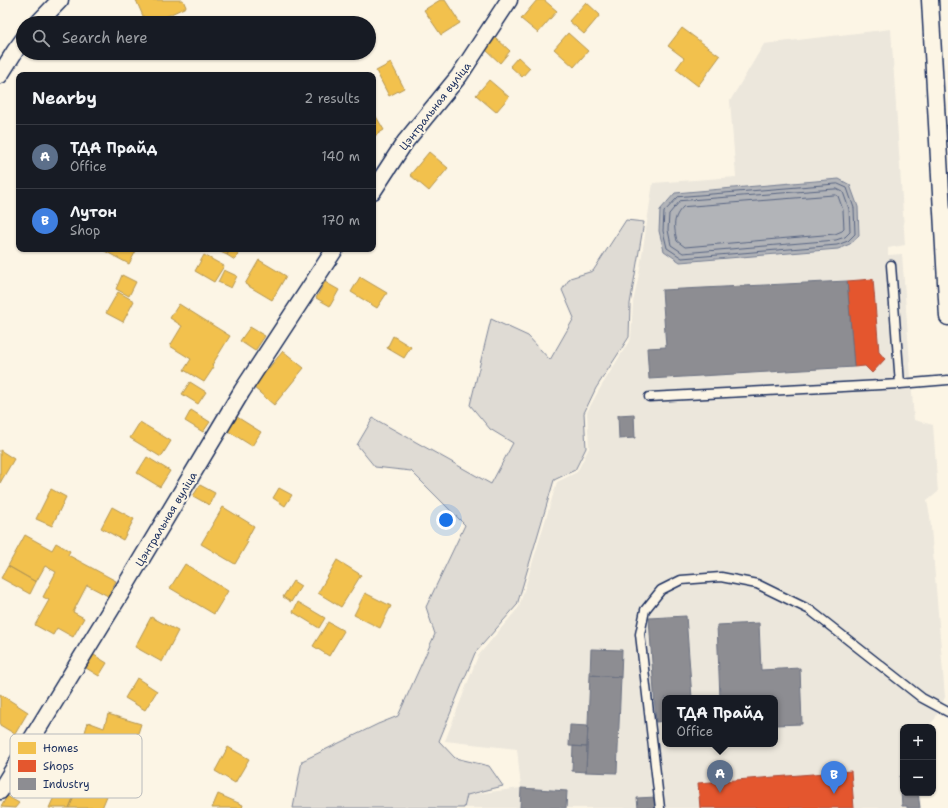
<!DOCTYPE html>
<meta charset="utf-8">
<style>
:root{--surface:#171b24;--page:#20242c;--text:#f1f3f6;--muted:#9ea1a6;--line:#363941;--accent:#1f6fb2}
body{margin:0;font-family:"Shantell Sans",sans-serif;background:var(--page);color:var(--text)}
.controls{position:absolute;right:12px;bottom:12px;display:grid;overflow:hidden;border-radius:8px;box-shadow:0 1px 3px #0004}
.controls button{width:36px;height:36px;display:grid;place-items:center;padding:0;border:0;border-bottom:1px solid var(--line);background:var(--surface);color:var(--text);font:20px sans-serif}
.you{position:absolute;left:446px;top:520px;width:14px;height:14px;margin:-10px;border:3px solid #fff;border-radius:50%;background:#1a73e8;box-shadow:0 0 0 6px #1a73e833}
.badge{display:grid;place-items:center;width:26px;height:26px;border-radius:50%;background:var(--accent);color:#fff;font-size:13px;font-weight:700}
.pin{position:absolute;translate:-50% -33px;filter:drop-shadow(0 1px 2px #0008)}
.pin::after{content:'';position:absolute;top:21px;width:14px;height:12px;background:inherit;clip-path:polygon(0 0,100% 0,50% 100%)}
.popup{position:absolute;left:662px;top:695px;width:116px;height:52px;box-sizing:border-box;display:grid;place-content:center;border-radius:8px;background:var(--surface);filter:drop-shadow(0 1px 3px #0005);font-size:13px;white-space:nowrap;color:var(--muted)}
.popup b{font-size:15px;color:var(--text)}
.popup::after{content:'';position:absolute;left:50%;top:100%;margin-left:-8px;border:8px solid transparent;border-top-color:var(--surface)}
.list{margin:0;padding:0;list-style:none}
h2{display:flex;justify-content:space-between;align-items:center;height:52px;margin:0;padding:0 16px;font-size:17px}
h2 small{font-size:13px;font-weight:400;color:var(--muted)}
.list li{display:grid;grid-template-columns:26px 1fr auto;gap:12px;align-items:center;box-sizing:border-box;height:64px;padding:0 16px;border-top:1px solid var(--line)}
.list b{display:block;font-size:15px;white-space:nowrap}
.list p{margin:0;font-size:13px;white-space:nowrap;color:var(--muted)}
.list em{font-size:13px;font-style:normal;color:var(--muted)}
.icon{flex:none;width:22px;height:22px;fill:none;stroke:currentColor;stroke-width:2;stroke-linecap:round;stroke-linejoin:round}
.map{position:relative;flex:none;width:948px;height:808px;overflow:hidden}
.search{position:absolute;background:var(--surface);box-shadow:0 1px 3px #0004;left:16px;top:16px;width:360px;height:44px;display:flex;align-items:center;gap:10px;box-sizing:border-box;padding:0 14px;border-radius:22px;color:var(--muted);font-size:15px}
.panel{position:absolute;background:var(--surface);box-shadow:0 1px 3px #0004;left:16px;top:72px;width:360px;height:180px;border-radius:8px}
.map>svg:first-child{display:block}
.built{fill:#ece7dc;fill-rule:evenodd}
.green{fill:#dfdbd4;stroke:#7d8599}
.water{fill:#b2b4b8;stroke:#767f94}
.homes{fill:#f2c14e;stroke:#b29553}
.shops{fill:#e4572e;stroke:#a84b3c}
.industry{fill:#8d8d92;stroke:#6b7182}
.lines{fill:none;stroke-linecap:round;stroke-linejoin:round}
.shore{stroke:#576482;stroke-width:1}
.service-casing{stroke:#1b2f5e;stroke-width:11}
.minor-casing{stroke:#1b2f5e;stroke-width:19}
.service{stroke:#fcf5e5;stroke-width:8}
.minor{stroke:#fcf5e5;stroke-width:16}
.labels{text-anchor:middle;stroke-width:4;stroke-linejoin:round;paint-order:stroke}
.street-label{font-size:11px;fill:#1b2f5e;stroke:#fcf5e5}
.key{fill:#fcf5e5;stroke:#b8babc;stroke-width:1}
.key-label{font-size:11px;fill:#1b2f5e}
</style>
<div class="map">
<svg width="948" height="808" viewBox="0 0 948 808">
<rect width="100%" height="100%" fill="#fcf5e5"/>
<filter id="ink" filterUnits="userSpaceOnUse"><feTurbulence type="fractalNoise" baseFrequency=".025" numOctaves="2"/><feDisplacementMap in="SourceGraphic" scale="8" xChannelSelector="R" yChannelSelector="G"/><feConvolveMatrix kernelMatrix="1 2 1 2 8 2 1 2 1" color-interpolation-filters="sRGB"/></filter>
<g filter="url(#ink)">
<path class="built" d="M891,29l14,216 -17,3v7l14,-1 12,166 19,5 5,67 -11,9 3,15 15,181 -10,22 -8,8h-24v66h17l1,15h-457l3,-13 54,-7 -4,-39 -72,-8 33,-85 41,-49 38,-125 20,-10 12,-24 -2,-36 12,-22 32,-52 2,-36 6,-28 14,-91 83,-6 -6,-76 34,-57zM665,698h110v46h-110z"/>
<path class="green" d="M626,220l18,2 -14,82 -1,33 -33,51 -12,25 2,35 -11,22 -21,10 -37,125 -42,48 -36,88 16,17 34,8 14,20 -36,9 -3,13h-171l9,-47 76,-37 20,-8 37,-82 -9,-27 39,-82 -54,-54 -36,-4 -18,-22 16,-27 118,66 22,-41 -23,-14 -20,-24 21,-86 37,17 22,24 24,-42 -12,-28 8,-12 23,-7z"/>
<path class="water" d="M839,179l11,6 8,22 1,29 -9,8 -12,5 -158,13 -16,-11 -5,-20 1,-21 15,-17z"/>
<path class="homes" d="M136,0h47l3,7 -34,16h-6z
M440,0h5l15,23 -19,12 -17,-25z
M537,0h7l13,11 -19,22 -17,-14z
M586,2l14,13 -16,19 -15,-13z
M682,28l38,28 -22,30 -22,-17 8,-11 -16,-12z
M568,33l20,18 -14,16 -20,-18z
M496,38l14,13 -10,12 -14,-13z
M518,57l12,11 -8,9 -12,-11z
M391,63l13,25 -15,8 -13,-25z
M489,80l20,17 -13,15 -20,-17z
M374,113l10,17 -11,7v-23z
M429,152l19,16 -19,23 -19,-16z
M101,249h36l-8,15z
M214,249h16l-3,6z
M230,249h11l-6,11 -8,-5z
M204,255l20,11 -10,16 -19,-11z
M259,260l27,16 -14,24 -27,-16z
M224,270l13,6 -6,12 -13,-6z
M122,275l14,7 -7,14 -13,-7z
M360,277l27,16 -10,15 -26,-16z
M325,282l14,8 -9,16 -14,-8z
M118,292l16,9 -11,21 -17,-9z
M179,304l51,32 -18,29 2,2 -10,15 -20,-12 7,-11 -21,-13 12,-20 -12,-8z
M250,327l15,9 -10,15 -15,-10z
M393,336l18,11 -7,11 -17,-10z
M283,351l21,17 -30,37 -21,-18z
M190,382l16,10 -8,12 -16,-10z
M191,410l19,12 -7,10 -18,-11z
M237,417l24,15 -9,14 -24,-15z
M140,422l31,19 -10,16 -31,-19z
M0,450l14,9 -14,24z
M147,457l23,14 -10,16 -23,-14z
M200,485l15,8 -6,12 -16,-9z
M279,488l13,7 -7,11 -12,-8z
M51,489l15,8 -14,29 -16,-7z
M112,507l22,12 -11,21 -22,-12z
M223,507l31,19 -8,15 2,1 -13,22 -34,-20z
M25,535l27,15 4,-7 14,8 -2,4 48,26 -8,15 -21,-11 -14,27 11,6 -11,19 -16,-9 -4,7 -18,-10 14,-25 -6,-3 13,-25 -11,-6 -9,16 -28,-16z
M337,560l24,15 -20,32 -23,-14z
M185,564l43,27 -14,23 -44,-26z
M8,566l28,16 -6,12 -29,-16z
M293,581l8,5 -10,16 -8,-5z
M365,593l26,13 -11,22 -26,-13z
M298,602l27,16 -6,10 -26,-16z
M151,617l27,14 -16,31 -27,-15z
M328,622l16,9 -15,25 -16,-10z
M94,655l13,8 -8,13 -13,-8z
M137,678l20,13 -12,19 -20,-12z
M0,694l28,18 -13,22 -15,-9z
M108,714l33,10 -12,37 -48,-15 7,-24 16,6z
M228,747l21,12 -14,24 -20,-12z
M79,784l28,12 -5,12h-33z
M57,790l17,7 -5,11h-20z
M218,794l25,11 -1,3h-30z
M7,796l12,7 -4,5 -14,-1z"/>
<path class="shops" d="M873,279l6,73 6,7 -13,14 -7,-7 -11,1 -7,-86z
M851,771l3,37h-154l-2,-25z"/>
<path class="industry" d="M847,281l7,86 -205,12 -2,-31 19,-1 -4,-57z
M634,414l1,24 -16,1 -1,-24z
M686,616l6,82h-27v23l-9,1 -7,-104z
M759,623l2,47 39,-2 2,56 -27,1v-27h-55l-3,-73z
M591,649l31,1 -1,27 -31,-2z
M590,675l31,2 -4,96 -31,-1z
M570,725l18,1 -1,21 -18,-1z
M573,746l14,1 -1,25 -14,-1z
M900,776h3v17h15l2,15h-13v-2h-5z
M521,788l46,3 -1,17h-46z
M656,797l1,11h-19l-1,-10z"/>
<g class="lines">
<path class="shore" d="M838,184l9,4 7,20 1,26 -7,7 -11,4 -155,13 -15,-10 -4,-17 1,-19 14,-15z
M837,189l6,3 6,17 1,23 -5,5 -9,3 -153,13 -12,-8 -3,-15 1,-16 11,-13z
M836,195l2,1 5,14 1,19 -2,2 -7,3 -150,13 -8,-6c-3,-14 -5,-23 6,-34z"/>
<g class="service-casing">
<path id="service" d="M891,265l9,119
M649,397l251,-13 48,-4
M660,808l-20,-174 5,-24 16,-20 20,-10 40,-3 36,7 53,26 112,88 26,14"/>
</g>
<g class="minor-casing">
<path id="minor" d="M930,0l18,317
M38,23l22,-23
M0,75l15,-24 8,-11
M373,191l32,-49 54,-66 50,-76
M0,791l124,-203 118,-197 93,-142"/>
</g>
<use href="#service" class="service"/>
<use href="#minor" class="minor"/>
</g>
</g>
<g class="labels">
<g class="street-label">
<text transform="translate(435 106) rotate(-52)" y="4">Цэнтральная вуліца</text>
<text transform="translate(166 519) rotate(-59)" y="4">Цэнтральная вуліца</text>
</g>
</g>
<rect x="10" y="734" width="132" height="64" rx="6" class="key"/>
<rect x="18" y="742" width="18" height="12" fill="#f2c14e"/>
<rect x="18" y="760" width="18" height="12" fill="#e4572e"/>
<rect x="18" y="778" width="18" height="12" fill="#8d8d92"/>
<g class="key-label">
<text x="43" y="752">Homes</text>
<text x="43" y="770">Shops</text>
<text x="43" y="788">Industry</text>
</g>
</svg>
<div class="controls">
<button>+</button>
<button>−</button>
</div>
<div class="you"></div>
<div class="pin badge" style="left:720px;top:793px;background:#5c6f8a">A</div>
<div class="popup"><b>ТДА Прайд</b>Office</div>
<div class="pin badge" style="left:834px;top:794px;background:#3f7fe0">B</div>
<div class="search"><svg class="icon" aria-label="search" viewBox="0 0 24 24"><circle cx="10" cy="10" r="6"/><path d="M15 15l6 6"/></svg>Search here</div>
<section class="panel">
<h2>Nearby<small>2 results</small></h2>
<ul class="list">
<li><span class="badge" style="background:#5c6f8a">A</span><div><b>ТДА Прайд</b><p>Office</p></div><em>140 m</em></li>
<li><span class="badge" style="background:#3f7fe0">B</span><div><b>Лутон</b><p>Shop</p></div><em>170 m</em></li>
</ul>
</section>
</div>
